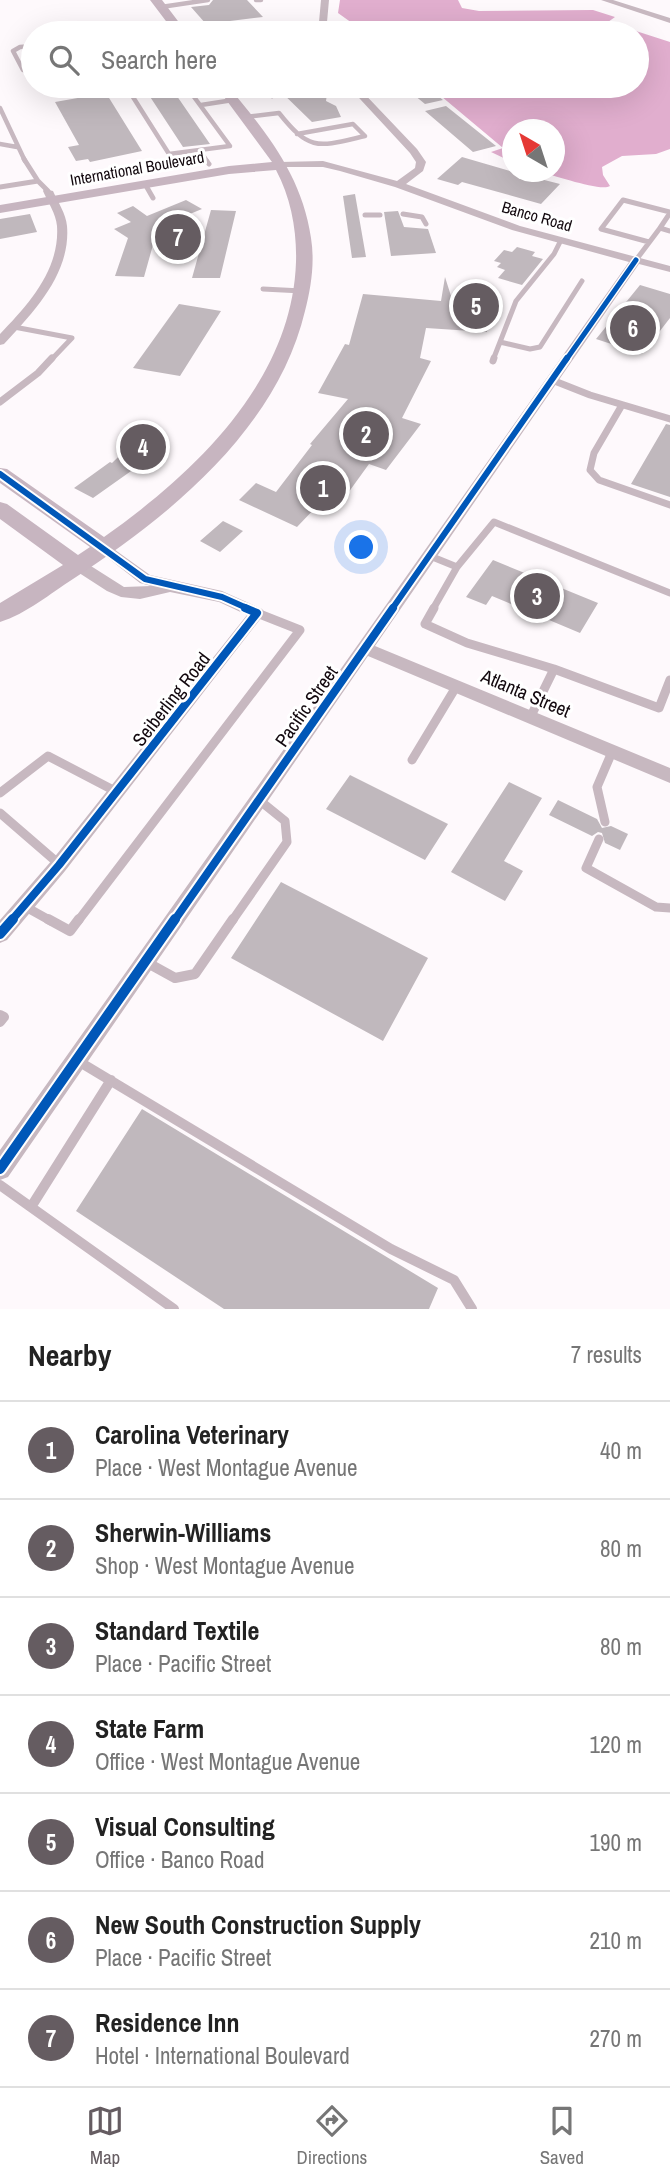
<!DOCTYPE html>
<meta charset="utf-8">
<style>
:root{--surface:#fff;--page:#f2f2f2;--text:#222;--muted:#767676;--line:#e0e0e0;--accent:#655c61}
body{margin:0;font-family:"Archivo Narrow",sans-serif;background:var(--page);color:var(--text)}
.compass{position:absolute;left:502px;top:119px;width:63px;height:63px;border-radius:50%;background:var(--surface);box-shadow:0 7px 28px #0002;rotate:321deg}
.you{position:absolute;left:362px;top:548px;width:24px;height:24px;margin:-18px;border:5px solid #fff;border-radius:50%;background:#1a73e8;box-shadow:0 0 0 10px #1a73e833}
.badge{display:grid;place-items:center;width:46px;height:46px;border-radius:50%;background:var(--accent);color:#fff;font-size:23px;font-weight:700}
.pin{position:absolute;translate:-50% -50%;border:4px solid #fff;box-shadow:0 2px 7px #0006}
.list{margin:0;padding:0;list-style:none}
h2{display:flex;justify-content:space-between;align-items:center;height:91px;margin:0;padding:0 28px;font-size:30px}
h2 small{font-size:23px;font-weight:400;color:var(--muted)}
.list li{display:grid;grid-template-columns:46px 1fr auto;gap:21px;align-items:center;box-sizing:border-box;height:98px;padding:0 28px;border-top:2px solid var(--line)}
.list b{display:block;font-size:26px;white-space:nowrap}
.list p{margin:0;font-size:23px;white-space:nowrap;color:var(--muted)}
.list em{font-size:23px;font-style:normal;color:var(--muted)}
.icon{flex:none;width:38px;height:38px;fill:none;stroke:currentColor;stroke-width:2;stroke-linecap:round;stroke-linejoin:round}
.map{position:relative;flex:none;width:670px;height:1309px;overflow:hidden}
.search{position:absolute;background:var(--surface);box-shadow:0 7px 28px #0002;left:21px;right:21px;top:21px;height:77px;display:flex;align-items:center;gap:18px;box-sizing:border-box;padding:0 24px;border-radius:38px;color:var(--muted);font-size:26px}
.sheet{height:777px;background:var(--surface)}
nav{display:flex;justify-content:space-around;align-items:center;box-sizing:border-box;height:98px;border-top:2px solid var(--line);background:var(--surface);font-size:19px;color:var(--muted)}
nav a{display:grid;justify-items:center;gap:4px}
nav .on{color:var(--accent)}
.map>svg:first-child{display:block}
.water{fill:#e1aece}
.building{fill:#c0b8bd}
.lines{fill:none;stroke-linecap:round;stroke-linejoin:round}
.lane-far4{stroke:#c7b8c0;stroke-width:4.5}
.lane-far3{stroke:#c7b8c0;stroke-width:5}
.lane-far2{stroke:#c7b8c0;stroke-width:7}
.lane-far1{stroke:#c7b8c0;stroke-width:9}
.lane{stroke:#c7b8c0;stroke-width:10}
.street{fill:#c7b8c0;fill-rule:evenodd}
.secondary{fill:#c7b5c0;fill-rule:evenodd}
.cycleway-far3-casing{stroke:#fff;stroke-width:8}
.cycleway-far2-casing{stroke:#fff;stroke-width:10}
.cycleway-far1-casing{stroke:#fff;stroke-width:12}
.cycleway-casing{stroke:#fff;stroke-width:14}
.cycleway-far3{stroke:#0057b8;stroke-width:5}
.cycleway-far2{stroke:#0057b8;stroke-width:6}
.cycleway-far1{stroke:#0057b8;stroke-width:8}
.cycleway{stroke:#0057b8;stroke-width:10}
.labels{text-anchor:middle;stroke-width:6;stroke-linejoin:round;paint-order:stroke}
.far-street-label{font-size:16px;fill:#12080e;stroke:#fff}
.street-label{font-size:19px;fill:#12080e;stroke:#fff}
</style>
<div class="map">
<svg width="670" height="1309" viewBox="0 0 670 1309">
<rect width="100%" height="100%" fill="#fef9fc"/>
<path class="water" d="M340,0h118l4,8 17,3 114,-1 22,7 -7,5 62,20v107l-14,5 -34,2 -20,11 1,8 7,11c-9,6 -56,-11 -70,-14h14v-42h-42v32l-21,-10 12,-4 -74,-62h208v-53h-271l-28,-20z"/>
<path class="building" d="M213,0h34l16,17 -57,7 -15,-17 18,-2z
M143,86h27l40,58 -27,3z
M275,86h39l9,3 4,5 -1,7 10,5 5,11 -29,5z
M403,86h23l17,14 -18,4z
M106,93l36,58 -52,11 -2,-3 -12,2 -8,-14 11,-2 -24,-43z
M446,106l50,40 -23,6 -48,-41z
M462,157l51,15 47,12 -19,20 -79,-22 -4,3 -21,-6z
M355,194l11,63 -14,1 -9,-62z
M186,200l16,9 -44,18 -14,50 -29,-1 13,-38 -14,-9 17,-7 -14,-9 16,-7 14,10z
M211,210l25,1 -16,67h-28z
M398,211l6,16 24,2 8,24 -45,3 -7,-44z
M30,214l7,18 -37,7v-20z
M517,247l18,5 -3,4 11,3 -21,26 -24,-7 7,-8 -8,-3 4,-4 -7,-2 10,-11 8,2z
M445,277l6,19 29,2 11,-13 -4,47 -61,-4 -6,30 11,3 -29,57 19,6 -35,46 -17,-6 -34,47 -17,-6 -21,22 -58,-27 17,-17 20,9 36,-47 -2,-1 38,-45 -30,-6 27,-49 4,1 14,-51 78,7z
M640,285l30,9v24l-28,36 -46,-15z
M179,304l42,7 -41,65 -47,-8z
M666,424l4,1v72l-39,-13z
M145,431l21,8 -25,25 -48,34 -19,-10 36,-26 2,1z
M223,521l20,10 -23,21 -20,-11z
M493,560l105,43 -18,30 -88,-37 -6,9 -20,-8z
M350,775l98,49 -23,36 -99,-51z
M509,782l33,16 -38,63 19,10 -18,30 -54,-29z
M558,800l39,19 5,9 9,-2 17,8 -8,16 -15,-7 -3,-10 -4,-1 -6,4 -43,-21z
M281,882l147,76 -45,83 -152,-83z
M142,1109l296,179 -9,21h-205l-148,-98z"/>
<g class="lines">
<path class="lane-far4" d="M256,0h5
M161,7l47,-7
M180,32l67,-7 9,1 4,7
M110,33l33,-4 4,4
M33,46l-13,1 -7,4 10,19 10,2
M126,86l43,68 61,-8 -44,-60
M261,86l11,10
M201,105l32,-5
M0,108l25,53
M245,117l34,-4c31,39 39,34 86,23l-12,-12 -56,10
M0,144l17,3
M200,151l7,10"/>
<path class="lane-far3" d="M24,159l14,22
M205,159l4,5
M145,184l8,14
M0,187l38,-6 10,10
M670,213l-10,15 10,3
M403,214l19,3 4,7
M365,215h15
M649,242l-48,-13 22,-29 47,12
M636,260l24,-32
M263,289l39,2
M14,327l58,11 -21,22
M500,342l30,7 10,-2 42,-66
M493,360l23,-59 38,-47 7,-14"/>
<path class="lane-far2" d="M493,361l1,-3
M552,380l38,15 80,24
M0,402l38,-29 14,-15
M622,405l-28,48 -4,17 9,10 71,25
M430,556l27,11 37,-45 176,71
M433,609l24,-42"/>
<path class="lane-far1" d="M434,608l-9,16 42,19 87,26
M530,718l24,-49 105,39 11,-28
M412,760l44,-73
M0,793l48,-37 69,36
M0,813l59,51
M605,822l-8,-35 15,-35
M599,839l-13,29 70,39 14,1
M24,906l27,15
M78,921l222,-291 -43,-17
M232,921l55,-79 -2,-21 -26,-21"/>
<path class="lane" d="M48,919l22,12 9,-12
M146,962l29,16 20,-4 38,-55
M0,1015l4,2 -4,5
M78,1061l313,188 63,31 18,29
M0,1185l174,124
M31,1207l80,-127"/>
<path class="street" d="M321,0h8l-3,33h-8z
M601,0h12l57,18v5z
M348,86h9l60,63 9,13 -3,9 -17,13 114,42 150,40v6l-31,-8 -264,382 295,122v15l-302,-127 -360,521 -8,3v-30l629,-888 -117,-32 -117,-43 -55,-16 -17,-4h-46l-2,-2 5,-3 43,-1 74,20 18,-13 1,-6 -6,-9z
M44,189l9,2c5,11 13,23 14,35 4,47 -33,86 -63,118l-4,1v-11c28,-29 60,-64 57,-108 -1,-12 -9,-24 -14,-35z
M104,542l46,33 72,16 40,18 3,4 -200,258 -58,69 -7,3v-23l53,-61 194,-244 -28,-13 -49,-10 -30,7 -19,-2 -14,-6 -34,-22 -2,-4 2,-4h10l41,26 27,-1 -11,-3 -41,-32 -2,-4 2,-4z"/>
<path class="secondary" d="M150,0h12l25,33h-12z
M216,86h12c39,47 74,90 83,152 4,24 0,50 -6,73 -28,118 -135,205 -232,268 -22,14 -47,35 -73,43v-19l63,-38 -63,-46v-17l7,2 71,51 12,-8 -90,-64v-15l7,1 97,68c91,-64 188,-156 192,-275 1,-31 -5,-64 -20,-92l-47,4 -229,39v-8l229,-39 43,-4z"/>
<g class="cycleway-far3-casing">
<path id="cycleway-far3" d="M566,360l70,-100"/>
</g>
<g class="cycleway-far2-casing">
<path id="cycleway-far2" d="M0,474l145,105 77,18 27,12
M392,609l175,-251"/>
</g>
<g class="cycleway-far1-casing">
<path id="cycleway-far1" d="M11,921l48,-56 198,-252 -12,-5
M174,921l219,-313"/>
</g>
<g class="cycleway-casing">
<path id="cycleway" d="M0,934l13,-15
M0,1169l175,-250"/>
</g>
<use href="#cycleway-far3" class="cycleway-far3"/>
<use href="#cycleway-far2" class="cycleway-far2"/>
<use href="#cycleway-far1" class="cycleway-far1"/>
<use href="#cycleway" class="cycleway"/>
</g>
<g class="labels">
<g class="far-street-label">
<text transform="translate(137 168) rotate(-10)" y="6">International Boulevard</text>
<text transform="translate(537 216) rotate(16)" y="6">Banco Road</text>
</g>
<g class="street-label">
<text transform="translate(526 693) rotate(23)" y="7">Atlanta Street</text>
<text transform="translate(171 699) rotate(-52)" y="7">Seiberling Road</text>
<text transform="translate(306 706) rotate(-55)" y="7">Pacific Street</text>
</g>
</g>
</svg>
<svg class="compass" viewBox="-18 -18 36 36"><path d="M0-13l5 13h-10z" fill="#e53935"/><path d="M0 13l5-13h-10z" fill="#767676"/></svg>
<div class="you"></div>
<div class="pin badge" style="left:323px;top:488px">1</div>
<div class="pin badge" style="left:366px;top:434px">2</div>
<div class="pin badge" style="left:537px;top:596px">3</div>
<div class="pin badge" style="left:143px;top:447px">4</div>
<div class="pin badge" style="left:476px;top:306px">5</div>
<div class="pin badge" style="left:633px;top:328px">6</div>
<div class="pin badge" style="left:178px;top:237px">7</div>
<div class="search"><svg class="icon" aria-label="search" viewBox="0 0 24 24"><circle cx="10" cy="10" r="6"/><path d="M15 15l6 6"/></svg>Search here</div>
</div>
<section class="sheet">
<h2>Nearby<small>7 results</small></h2>
<ul class="list">
<li><span class="badge">1</span><div><b>Carolina Veterinary</b><p>Place · West Montague Avenue</p></div><em>40 m</em></li>
<li><span class="badge">2</span><div><b>Sherwin-Williams</b><p>Shop · West Montague Avenue</p></div><em>80 m</em></li>
<li><span class="badge">3</span><div><b>Standard Textile</b><p>Place · Pacific Street</p></div><em>80 m</em></li>
<li><span class="badge">4</span><div><b>State Farm</b><p>Office · West Montague Avenue</p></div><em>120 m</em></li>
<li><span class="badge">5</span><div><b>Visual Consulting</b><p>Office · Banco Road</p></div><em>190 m</em></li>
<li><span class="badge">6</span><div><b>New South Construction Supply</b><p>Place · Pacific Street</p></div><em>210 m</em></li>
<li><span class="badge">7</span><div><b>Residence Inn</b><p>Hotel · International Boulevard</p></div><em>270 m</em></li>
</ul>
</section>
<nav>
<a class="on"><svg class="icon" aria-label="map" viewBox="0 0 24 24"><path d="M3 6l6-2 6 2 6-2v14l-6 2-6-2-6 2zM9 4v14M15 6v14"/></svg>Map</a>
<a><svg class="icon" aria-label="directions" viewBox="0 0 24 24"><path d="M12 3l9 9-9 9-9-9zM9 14v-3h6M13 9l2 2-2 2"/></svg>Directions</a>
<a><svg class="icon" aria-label="saved" viewBox="0 0 24 24"><path d="M7 4h10v16l-5-4-5 4z"/></svg>Saved</a>
</nav>
